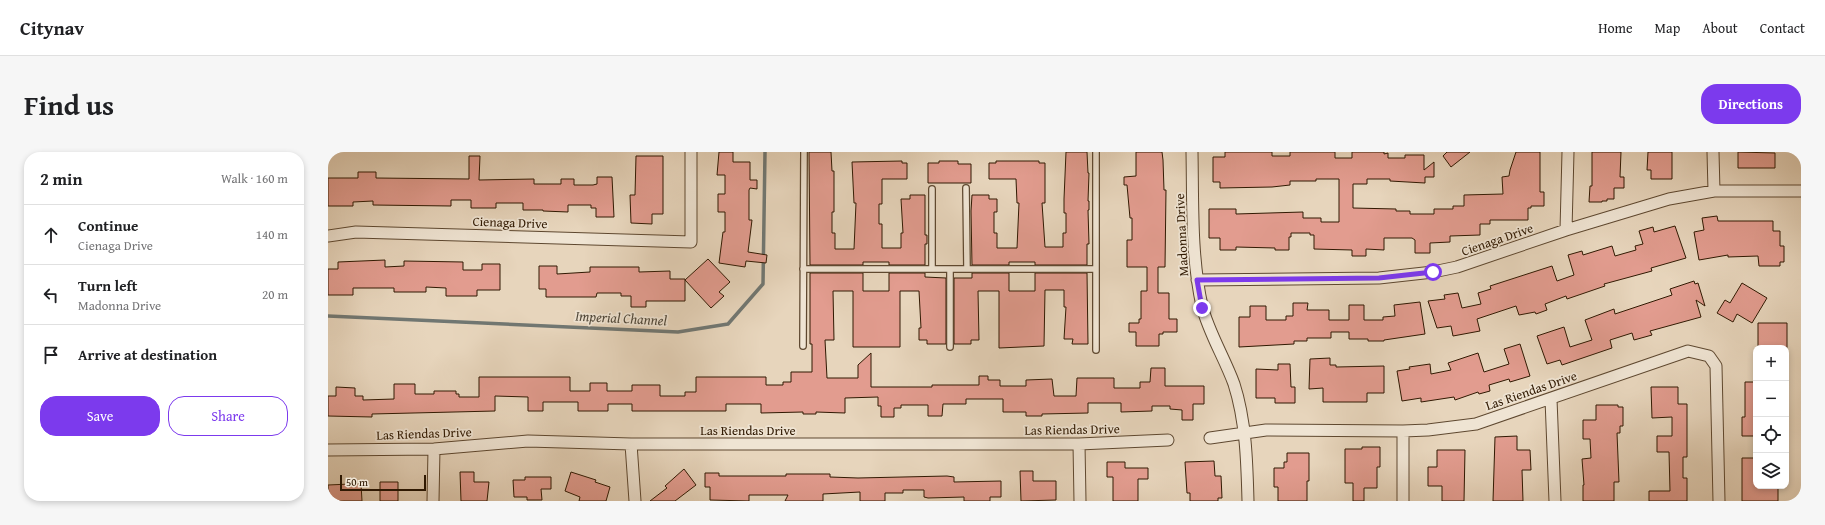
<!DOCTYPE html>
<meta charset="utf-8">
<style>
:root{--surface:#fff;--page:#f6f6f6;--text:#202124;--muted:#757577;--line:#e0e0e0;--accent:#7c3aed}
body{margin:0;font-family:"Gentium Book Plus",serif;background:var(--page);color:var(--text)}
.controls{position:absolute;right:12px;bottom:12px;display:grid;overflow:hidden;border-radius:8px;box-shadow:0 2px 6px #0003}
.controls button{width:36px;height:36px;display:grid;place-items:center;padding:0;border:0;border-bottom:1px solid var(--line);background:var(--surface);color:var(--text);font:20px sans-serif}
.scale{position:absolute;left:12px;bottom:10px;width:86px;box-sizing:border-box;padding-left:4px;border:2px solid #301902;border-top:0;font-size:11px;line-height:14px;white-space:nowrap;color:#301902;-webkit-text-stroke:3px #efe4d3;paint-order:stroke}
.stop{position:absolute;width:12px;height:12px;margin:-9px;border:3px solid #7c3aed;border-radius:50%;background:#fff}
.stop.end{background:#7c3aed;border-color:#fff;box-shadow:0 1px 4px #0008}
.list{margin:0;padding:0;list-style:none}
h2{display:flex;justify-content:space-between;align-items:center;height:52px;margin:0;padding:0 16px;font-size:17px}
h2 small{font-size:13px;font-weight:400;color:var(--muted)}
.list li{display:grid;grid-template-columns:26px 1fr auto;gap:12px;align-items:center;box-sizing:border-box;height:60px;padding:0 16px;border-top:1px solid var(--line)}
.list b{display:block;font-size:15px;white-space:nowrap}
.list p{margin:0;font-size:13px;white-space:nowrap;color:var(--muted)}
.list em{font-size:13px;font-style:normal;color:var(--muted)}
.actions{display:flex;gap:8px;padding:12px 16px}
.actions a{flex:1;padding:9px 0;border:1px solid var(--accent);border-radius:16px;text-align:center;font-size:14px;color:var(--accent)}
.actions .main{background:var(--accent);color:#fff}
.icon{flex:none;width:22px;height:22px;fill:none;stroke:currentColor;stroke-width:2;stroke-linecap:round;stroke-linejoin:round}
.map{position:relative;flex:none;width:1473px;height:349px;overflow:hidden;border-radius:16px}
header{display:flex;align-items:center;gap:24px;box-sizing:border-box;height:56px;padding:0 20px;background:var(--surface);border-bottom:1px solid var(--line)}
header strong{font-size:19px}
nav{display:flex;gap:22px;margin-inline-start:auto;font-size:14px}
.intro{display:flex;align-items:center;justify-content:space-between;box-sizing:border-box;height:96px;padding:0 24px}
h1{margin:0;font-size:28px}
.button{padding:10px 18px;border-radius:16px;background:var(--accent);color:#fff;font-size:14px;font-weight:700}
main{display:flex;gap:24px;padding:0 24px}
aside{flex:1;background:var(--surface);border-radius:16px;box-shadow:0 2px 6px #0003}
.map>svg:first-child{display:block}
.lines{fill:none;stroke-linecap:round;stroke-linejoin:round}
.stream{stroke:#717772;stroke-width:3.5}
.building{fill:#e29c8f;stroke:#301902}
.service-casing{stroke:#5e4830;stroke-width:8}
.minor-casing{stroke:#5e4830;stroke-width:13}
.service{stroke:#efe4d3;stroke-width:5.5}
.minor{stroke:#efe4d3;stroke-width:11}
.route{stroke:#7c3aed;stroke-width:5}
.labels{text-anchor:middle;stroke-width:3.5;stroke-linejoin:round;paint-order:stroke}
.street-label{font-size:13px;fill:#301902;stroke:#efe4d3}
.water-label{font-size:14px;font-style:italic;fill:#50483a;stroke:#efe4d3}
</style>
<header>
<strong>Citynav</strong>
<nav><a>Home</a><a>Map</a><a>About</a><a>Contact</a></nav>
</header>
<div class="intro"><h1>Find us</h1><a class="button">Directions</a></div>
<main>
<aside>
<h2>2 min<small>Walk · 160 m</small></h2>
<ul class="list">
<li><svg class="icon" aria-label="ahead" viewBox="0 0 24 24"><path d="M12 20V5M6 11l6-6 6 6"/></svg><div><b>Continue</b><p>Cienaga Drive</p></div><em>140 m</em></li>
<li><svg class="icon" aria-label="left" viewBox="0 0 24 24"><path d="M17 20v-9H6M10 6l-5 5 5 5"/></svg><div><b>Turn left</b><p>Madonna Drive</p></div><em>20 m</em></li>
<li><svg class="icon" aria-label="arrive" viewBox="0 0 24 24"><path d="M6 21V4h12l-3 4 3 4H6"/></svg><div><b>Arrive at destination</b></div></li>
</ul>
<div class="actions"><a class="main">Save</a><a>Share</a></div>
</aside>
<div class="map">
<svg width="1473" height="349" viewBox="0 0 1473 349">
<rect width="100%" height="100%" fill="#e7d5bc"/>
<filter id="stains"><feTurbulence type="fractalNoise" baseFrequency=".005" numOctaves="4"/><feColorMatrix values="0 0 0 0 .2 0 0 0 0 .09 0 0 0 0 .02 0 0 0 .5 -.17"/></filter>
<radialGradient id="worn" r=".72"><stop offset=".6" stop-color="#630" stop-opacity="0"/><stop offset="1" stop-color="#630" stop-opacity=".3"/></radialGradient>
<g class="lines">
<path class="stream" d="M0,164l350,16 50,-8 35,-40 2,-132"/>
</g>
<path class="building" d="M391,0h14v10h17v18h7v9l-7,-1 -1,2v30h3l-4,32 19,3 -1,8 -20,-2 -1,6 -26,-4 4,-31h2v-20h-7v-18h7v-19h-8z
M481,0h22l1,19h2v41h-2v21h3v16h19l2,-46h-2l-2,-41 50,-1v2h5v16h-25v25h-3v20h3v24h19v-15h2l-2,-34h9v-4h15v40h2v9h-2v21h-36v-3h-26v3h-53z
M738,0h21l1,21h1l-1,28h1v9h-1l1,34h-2v21h-52v-3h-26v3h-37l-1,-54 1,-16h17v4h8v13h-3v21h3v15h20l2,-45h-2l-1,-24h-27v-16h7v-2h43v2h6v40h-3l3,44h18v-14h3v-20h-2v-14z
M808,0h26l1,8 1,30h2l-1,77h-7v26h11v26h8v13h-14v2h-4v12h-23v-14h-7v-9h10v-4h2v-28h6v-24h-20v-27h5v-22h-2l-3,-33h-3v-8l12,-1z
M897,0h47v4h18v-4h45v6h17v-6h32v2l4,-1v5h17v-3h19v15l10,-8v15h-9v6l-35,-2v-2h-23v5h-14v24l43,1v2h14v3h24v-5h19v-3h11v-11l39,-1 -1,-17 7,-1 1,-6 6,-18h24v40h4v14h-13v2h-3v12h-38v4h-10v11l-30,1v6l-20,1v10h-15v-13l-3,-2h-28v12l-18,-1v7h-14v-6l-38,-1v-14h-4v-2h-19v4h-2v13h-14v-2l-39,-1v3h-16v-12h-11v-29h27v5l67,-2v6h18v4h18v-43h-23v2h-26v4l-18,2 -52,1v-6h-7v-25h12z
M1119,0h23l-19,15 -8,-11z
M1264,0h29l-1,25h4v11h-10v11h-7v2h-5v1h-13l1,-16h2z
M1320,0h24v27h-21v-9h-4z
M1410,0l37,1v15h-37z
M141,4h11l-1,24 55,-1v5h27v-5h13v6h19l4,-1v-7h15l2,40h-18v-9h-5v-3h-23v7l-25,-1v-1h-20v-7h-27v5h-25v-8h-20v6l-78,-1v-4l-20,1v4h-25v-28h30v-6h18v6l93,1z
M308,4h27v58h-11v10l-21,-1 -1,-28h5z
M611,9h19v3h13v19h-43v-20h11z
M1389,64l1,5h55v10h7v15h4v16h-4v4h-21l-1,-10 -30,1v-2l-29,5 -5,-28 10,-2 -2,-12z
M1347,74l11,32 -35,10 1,3 -48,13 1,2 -38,13 -1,-3 -21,8 2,6 -11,4 -1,-2 -16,3 -3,-9 -39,13 3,12 -27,5 -2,-10 -14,2 -9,-27 17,-2 -1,-4 14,-2 4,15 19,-4 -3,-11 13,-4 -1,-3 62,-20 5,15 17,-6 -6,-20 14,-4 1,4 29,-9 3,10 21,-6 -1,-4 8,-2 -4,-13 14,-4 1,5z
M380,107l22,23 -11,10 5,4 -13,12 -26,-28z
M57,108v7l19,-1v-5l59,1v8h19v-6h18v26h-23v6h-31v-8l-20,-1v5h-32v-4h-41v7h-25v-26h10v-7z
M211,114h18v8l33,-2v-5h49v5l31,-1v8h15v22h-39v6h-15v-11h-10v-3h-24l-1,4h-50v-8h-7z
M482,121h53v18h26v-18h36v4l21,1v66h-19v-4h-8v-12h2l-2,-37h-19v56h-47v-56h-20l1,49h-9l2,38h31v-13l13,-12v34h61v-2h47v-9h9v4h12v6h26v-6l26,-1 2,17h22l1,-18h37v10h26v-6h10l1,-14h14v18h39v18h-11v16h-11v-10l-12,-1v-3h-18v5l-31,1v-9h-33v10l-46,1v2h-16v-4h-23v-13h-37v5h-23l-1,12h-14v-11h-27v3h-7v9h-13v-11h-3v-9l-33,1v15l-29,-1v2h-13v-2l-42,1v-9h-35v7h-94v-7h-24v7h-30v-9h-35v9h-15v-14l-33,-1v15l-123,3v3l-44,-1v-20h8v-9l19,1v8h8v4l31,-1v-15h21v10h19v-3h22v3h3v3h20v-20h91v14h20v-8h17v8h25v-6h28v11h25v-4h11v-15h70v8h17v-3h8v-10h21v-28h-2z
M644,121h37v18h26v-18h52l1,71h-16l1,-5h-9l2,-32h-2v-17h-19l-1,56 -45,2v-57h-21l1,49h-8v4h-17v-66h18z
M1366,129l1,3 3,-1 7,23 -9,-6 5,17 -51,14 2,4 -18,5 -2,-7 -22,7 2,8 -50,17 -2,-5 -13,4 -10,-28 27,-9 6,20 22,-7 -7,-20 29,-11 1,5 57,-19 -2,-6z
M1414,131l25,15 -15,25 -15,-9 -4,8 -16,-9 8,-13 5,3z
M1092,150l5,32 -41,6v1h-16v-2h-19v-7h-18v6h-24v3h-13v3l-55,3v-30h11v-11h16v14h20v-4h7v-13h15l-1,7h22v10h20v-15h15v15h19v-3l12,-1 -1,-11z
M1430,171h29v25h-29z
M1192,192l10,32 -20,6 -1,-3 -20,6 1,6 -11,3 -1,-2 -23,8 -1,-3 -33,5v-4l-19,3 -5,-30 13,-2 -1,-2 21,-3 1,10 20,-4 -3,-7 30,-10 6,19 25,-8 -5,-15z
M1002,206v7h6v2l48,-1v27h-17v9h-44v-14l-14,1 1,-30z
M950,212h12l1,23h4v16h-20v-5h-19v-29l22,1z
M1417,230h11v54h-14v-19h3z
M1323,235h27v17h9v53h-4v21h4v23h-38v-10h21l-1,-39h-12v-16h15v-19l-20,1z
M1268,253h22v2h5v19h-3v7h-3l2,49h-5v19h-31v-16h1l-2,-26 9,-1 -1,-19h-7v-19h13z
M1189,284v14h13l1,20h-9l1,31h-30l2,-64z
M1034,295h18v20h-3v21h-13v13h-11v-18h-8v-34h17z
M1109,298h28l-1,51h-22v-15h-14v-19h9z
M959,301h22v28h-2v20h-29v-14h-4v-19h10v-6h3z
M1414,306h14v28h22v15h-36z
M886,309l1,15h6l1,22h-4v3h-28v-8h-3l-2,-31z
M779,310h18v6h23v11h-10v22h-25v-24h-6z
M356,317l12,16 -21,16h-25l17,-13 -2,-2z
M692,319h13v10h23v19l-35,1z
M132,320h14v10h15l-2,19h-26z
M243,320l25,8 -1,2 15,5 -4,14h-27l1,-4 -15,-6z
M377,321h14v3h67v-2h44v3l28,1 89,-2 7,1v5l47,-1v16h-11v4h-26v-4l-36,1 -4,-1v-7h-21v3h-18v8h-25v-9l-37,2v7h-38l3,-6h-39v6l-39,-1v-13h-5z
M197,325h26v12h-10l1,11h-15v-3h-13l-1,-17h12z
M52,330h18v19h-18z
M22,332h11l1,17h-32l-2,-16z"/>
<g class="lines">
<g class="service-casing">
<path id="service" d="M768,0v198
M638,36l1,81
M604,37v80
M475,117h293
M475,194l1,-194
M622,195v-78"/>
</g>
<g class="minor-casing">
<path id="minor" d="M864,0c1,51 -1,104 10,154 6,25 23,53 32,78 12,37 13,79 14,117
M1385,0l1,39
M1238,78l2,-78
M0,84l28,-4 335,10v-90
M869,128l182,-2 54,-6 24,-5 109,-37 103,-31 45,-8h87
M1223,247l4,102
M1075,279v70
M882,286l56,-8 137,1 25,-1 48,-6 212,-73 21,5 7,10 3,135
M303,292l4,57
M751,292l1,57
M0,298l106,-1 94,-8 103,3h448l89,-4
M105,349l1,-52"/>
</g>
<use href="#service" class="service"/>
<use href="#minor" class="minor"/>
</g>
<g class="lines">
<path class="route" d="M874,156l-5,-28 182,-2 54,-6"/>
</g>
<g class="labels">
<g class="street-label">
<text transform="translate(182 70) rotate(2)" y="5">Cienaga Drive</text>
<text transform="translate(853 83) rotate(-93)" y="5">Madonna Drive</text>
<text transform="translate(1169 87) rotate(-19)" y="5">Cienaga Drive</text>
<text transform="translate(1203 238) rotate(-19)" y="5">Las Riendas Drive</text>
<text transform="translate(744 277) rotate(-1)" y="5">Las Riendas Drive</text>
<text x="420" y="283">Las Riendas Drive</text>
<text transform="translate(96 281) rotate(-2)" y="5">Las Riendas Drive</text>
</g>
<g class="water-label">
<text transform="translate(293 166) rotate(3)" y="5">Imperial Channel</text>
</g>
</g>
<rect width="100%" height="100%" filter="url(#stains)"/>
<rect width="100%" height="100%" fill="url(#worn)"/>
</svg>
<div class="controls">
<button>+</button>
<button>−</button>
<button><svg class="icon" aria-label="locate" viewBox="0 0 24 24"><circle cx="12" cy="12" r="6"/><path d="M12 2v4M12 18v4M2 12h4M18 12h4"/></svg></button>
<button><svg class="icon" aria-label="layers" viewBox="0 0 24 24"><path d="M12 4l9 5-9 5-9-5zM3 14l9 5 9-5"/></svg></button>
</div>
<div class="scale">50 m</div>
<div class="stop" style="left:1105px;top:120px"></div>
<div class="stop end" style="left:874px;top:156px"></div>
</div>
</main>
